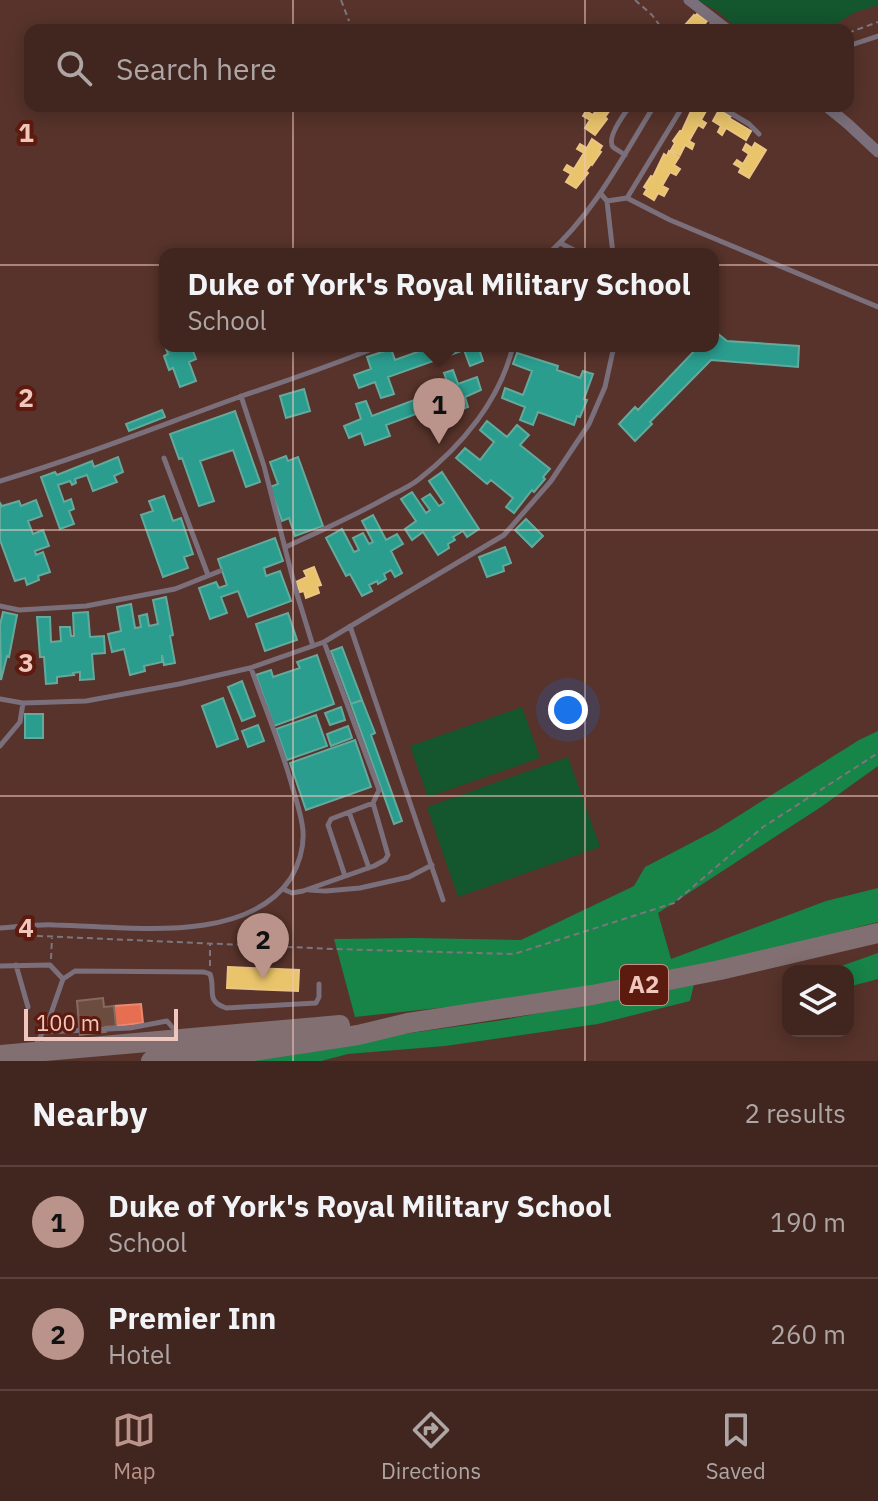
<!DOCTYPE html>
<style>
:root{--surface:#412620;--page:#482e29;--text:#f1f3f6;--muted:#aea5a5;--line:#5a433e;--accent:#ba938a}
body{margin:0;font-family:"IBM Plex Sans",sans-serif;background:var(--page);color:var(--text)}
.controls{position:absolute;right:24px;bottom:24px;display:grid;overflow:hidden;border-radius:16px;box-shadow:0 4px 20px #0003}
.controls button{width:72px;height:72px;display:grid;place-items:center;padding:0;border:0;border-bottom:2px solid var(--line);background:var(--surface);color:var(--text);font:40px sans-serif}
.scale{position:absolute;left:24px;bottom:20px;width:154px;box-sizing:border-box;padding-left:8px;border:4px solid #f0c6bd;border-top:0;font-size:22px;line-height:28px;white-space:nowrap;color:#f0c6bd;-webkit-text-stroke:6px #5d1a0f;paint-order:stroke}
.you{position:absolute;left:568px;top:710px;width:28px;height:28px;margin:-20px;border:6px solid #fff;border-radius:50%;background:#1a73e8;box-shadow:0 0 0 12px #1a73e833}
.badge{display:grid;place-items:center;width:52px;height:52px;border-radius:50%;background:var(--accent);color:#111;font-size:26px;font-weight:700}
.pin{position:absolute;translate:-50% -66px;filter:drop-shadow(0 2px 4px #0008)}
.pin::after{content:'';position:absolute;top:42px;width:28px;height:24px;background:inherit;clip-path:polygon(0 0,100% 0,50% 100%)}
.popup{position:absolute;left:159px;top:248px;width:560px;height:104px;box-sizing:border-box;display:grid;place-content:center;border-radius:16px;background:var(--surface);filter:drop-shadow(0 2px 6px #0005);font-size:26px;white-space:nowrap;color:var(--muted)}
.popup b{font-size:30px;color:var(--text)}
.popup::after{content:'';position:absolute;left:50%;top:100%;margin-left:-16px;border:16px solid transparent;border-top-color:var(--surface)}
.list{margin:0;padding:0;list-style:none}
h2{display:flex;justify-content:space-between;align-items:center;height:104px;margin:0;padding:0 32px;font-size:34px}
h2 small{font-size:26px;font-weight:400;color:var(--muted)}
.list li{display:grid;grid-template-columns:52px 1fr auto;gap:24px;align-items:center;box-sizing:border-box;height:112px;padding:0 32px;border-top:2px solid var(--line)}
.list b{display:block;font-size:30px;white-space:nowrap}
.list p{margin:0;font-size:26px;white-space:nowrap;color:var(--muted)}
.list em{font-size:26px;font-style:normal;color:var(--muted)}
.icon{flex:none;width:44px;height:44px;fill:none;stroke:currentColor;stroke-width:2;stroke-linecap:round;stroke-linejoin:round}
.map{position:relative;flex:none;width:878px;height:1061px;overflow:hidden}
.search{position:absolute;background:var(--surface);box-shadow:0 4px 20px #0003;left:24px;right:24px;top:24px;height:88px;display:flex;align-items:center;gap:20px;box-sizing:border-box;padding:0 28px;border-radius:16px;color:var(--muted);font-size:30px}
.sheet{height:328px;background:var(--surface)}
nav{display:flex;justify-content:space-around;align-items:center;box-sizing:border-box;height:112px;border-top:2px solid var(--line);background:var(--surface);font-size:22px;color:var(--muted)}
nav a{display:grid;justify-items:center;gap:4px}
nav .on{color:var(--accent)}
.map>svg:first-child{display:block}
.green{fill:#14562e}
.forest{fill:#178448}
.homes{fill:#e9c46a;stroke:#ebc583;stroke-width:2}
.shops{fill:#e76f51;stroke:#ea8971;stroke-width:2}
.schools{fill:#2a9d8f;stroke:#65a99d;stroke-width:2}
.building{fill:#6c4c3f;stroke:#876a5f;stroke-width:2}
.lines{fill:none;stroke-linecap:round;stroke-linejoin:round}
.path{stroke:#7f757e;stroke-width:2;stroke-dasharray:6 4;stroke-linecap:butt}
.lane{stroke:#7a6f7a;stroke-width:5}
.street{stroke:#7a6f7a;stroke-width:11}
.highway{stroke:#826f71;stroke-width:20}
.grid{fill:none;stroke:#f0c6bd;stroke-width:2;stroke-opacity:0.55}
.labels{text-anchor:middle;stroke-width:8;stroke-linejoin:round;paint-order:stroke}
.shield{fill:#5d1a0f;stroke:#c49289;stroke-width:2}
.shield-label{font-size:24px;font-weight:bold;fill:#f0c6bd}
.grid-label{font-size:26px;text-anchor:middle;font-weight:bold;fill:#f0c6bd;stroke:#5d1a0f;stroke-width:8;stroke-linejoin:round;paint-order:stroke}
</style>
<div class="map">
<svg width="878" height="1061" viewBox="0 0 878 1061">
<rect width="100%" height="100%" fill="#57332b"/>
<path class="green" d="M697,0h181v5l-25,8 -26,17h-88l-20,-18z
M522,707l18,51 -112,39 -18,-51z
M568,757l32,90 -142,50 -31,-90z"/>
<path class="forest" d="M878,731v35l-57,41 -163,106 13,46 155,-58 52,-13v34l-198,51 -130,23 -195,21 -21,-78 81,-1 106,2 113,-54 11,-19 71,-37 143,-90z
M878,953v26l-30,8v-16h-21z
M694,984l-4,17 -92,23 -153,22 -97,8 -27,7h-110l292,-41z"/>
<path class="homes" d="M697,14l10,7 -7,9 -7,-4 -2,3 -6,-4 9,-10 1,1z
M599,106h16l-3,5 -2,-1 -5,7 2,2 -12,16 -10,-7 5,-8 -7,-4 3,-5 7,4z
M698,107l8,4 -5,9 5,3 -3,5 -5,-3 -9,16 5,3 -2,5 -7,-4 -5,10 -9,-5 4,-7 -2,-2 7,-10h2l10,-22 3,2z
M719,110l12,6 -2,2 22,13 -5,9 -20,-12 -4,7 -4,-3 3,-6 -8,-5z
M592,139l10,7 -3,5 2,1 -9,13 -1,-1 -5,7 2,2 -12,15 -10,-6 5,-8 -7,-4 3,-5 7,4 10,-16 -7,-4 3,-5 7,4z
M755,143l11,7 -17,28 -10,-6 2,-4 -7,-4 3,-4 6,4 6,-10 -6,-4 3,-6 6,4z
M669,151l10,6 -5,8 6,4 -4,6 -6,-3 -8,14 6,3 -4,7 -6,-3 -4,7 -10,-6 3,-5 -3,-2 7,-11 2,1 11,-23 3,2z
M314,567l7,18 -4,1 2,7 -13,5 -2,-7 -4,1 -4,-10 11,-5 -3,-6z
M228,967l71,3 -1,21 -71,-3z"/>
<path class="shops" d="M141,1004l2,19 -27,3 -2,-20z"/>
<path class="schools" d="M713,260l4,73 10,8 72,5 -1,21 -87,-7 -61,62 2,2 -17,17 -16,-17 16,-17 3,3 61,-64h14z
M165,346h18l1,3 7,-3 5,13 -7,3 7,19 -16,6 -7,-19 -4,2 -5,-14 4,-2z
M434,346h44l5,15 -13,5 -6,-16 -76,27 6,17 -13,4 -6,-16 -16,6 -5,-13 17,-6 -4,-12 24,-8 4,11z
M517,353l41,13 -1,4 23,8 3,-7 10,3 -9,25 3,1 -7,17 -3,-1 -3,9 -36,-13 -5,13 -13,-5 5,-13 -23,-9 3,-10 18,7 9,-24 -19,-7z
M453,370l5,14 19,-7 4,13 -16,7 3,10 -21,8 -4,-11 -57,21 4,11 -25,9 -4,-12 -12,5 -5,-12 17,-7 -5,-15 10,-3 6,15 77,-29 -5,-14z
M304,389l6,22 -24,7 -6,-22z
M162,410l3,7 -36,14 -3,-7z
M235,411l25,71 -14,5 -13,-37 -33,11 14,40 -15,5 -17,-48 -3,1 -9,-25z
M487,421l20,16 10,-12 12,10 -9,10 30,24 -7,8 2,2 -11,13 -2,-2 -18,23 -8,-6 7,-9 -22,-18 -4,4 -31,-26 9,-10 15,12 14,-18 -14,-12z
M286,456l2,5 10,-4 25,69 -28,10 -6,-18 -7,3 -12,-34 8,-3 -8,-22z
M118,457l5,15 -9,4 3,6 -24,9 -6,-16 -12,4 1,4 -4,2 -2,-4 -12,4 6,17 7,-3 3,10 -5,2 5,13 -14,5 -19,-52 14,-5 2,3 35,-14 2,6z
M442,472l37,57 -12,8 -4,-6 -10,6 2,3 -7,4 1,4 -11,7 -15,-23 -11,8 -7,-11 11,-8 -15,-22 11,-7 14,21 4,-3 -8,-11 8,-5 9,12 5,-3 -15,-22z
M164,496l9,25 8,-3 12,36 -9,3 4,11 -25,9 -22,-62 12,-4 -4,-10z
M36,500l6,16 -14,5 5,13 10,-4 6,16 -14,5 1,4 7,-3 7,20 -12,4 1,4 -12,5 -2,-7 -10,3 -15,-41v-37l2,3 17,-5 2,5z
M373,515l13,25 11,-6 6,10 -12,7 11,22 -7,4 -4,-7 -7,4 2,5 -8,5 -1,-3 -8,4 3,6 -10,5 -12,-22 -4,2 -20,-38 16,-9 12,23 5,-2 -6,-12 10,-5 6,11 4,-2 -11,-21z
M526,519l17,17 -11,11 -17,-17z
M275,538l8,23 -19,7 2,8 14,-5 11,30 -43,16 -10,-26 -17,6 6,16 -17,6 -11,-31 17,-6 3,6 8,-3 -9,-26z
M505,547l6,16 -8,3 1,5 -17,6 -8,-20z
M166,597l7,38 -3,1 5,27 -11,2 -2,-10v7l-18,4 1,5 -15,4 -6,-26 -12,3 -4,-18 13,-3 -4,-24 14,-3 4,24 6,-1 -2,-11 8,-2 2,12 9,-2 -5,-24z
M3,612l14,3 -8,42 -2,-1 -6,24 -1,-55z
M88,612l2,25 14,-1 1,17 -13,1 2,25 -14,1v-8l-7,1 1,2 -17,2v6l-11,1 -2,-27h-4l-3,-40h13l1,25 10,-1 -1,-14h10l1,9h3l-1,-23z
M288,613l9,27 -32,11 -9,-27z
M342,647l20,53 -11,4 -20,-53z
M317,655l17,49 -60,22 -18,-51 15,-5 2,7 27,-9 -3,-6z
M242,681l13,35 -13,5 -14,-34z
M223,698l15,41 -21,8 -15,-41z
M362,700l13,33 -4,2 31,86 -8,3 -43,-120z
M341,707l4,13 -15,5 -5,-12z
M25,714h18v24h-18z
M316,715l11,31 -40,14 -11,-31z
M258,725l6,16 -16,6 -6,-16z
M348,726l4,12 -21,8 -4,-12z
M355,740l16,47 -65,23 -16,-47z"/>
<path class="building" d="M103,998l1,9 10,-1 2,20 -11,1 1,5 -26,3 -3,-34z"/>
<g class="lines">
<path class="path" d="M341,0l8,21
M635,0l17,15 11,15
M848,33l30,-11
M17,935l317,14 180,5 160,-51 89,-76 115,-74
M51,959l1,-21
M210,966v-22"/>
<path class="lane" d="M707,30l8,-9
M848,46l30,-10
M643,106l8,5
M719,106l30,18 10,10
M625,155c-1,-1 -11,-7 -12,-8 -7,-9 11,-33 17,-41
M601,194l6,7 6,53
M627,198l43,22 208,87
M607,201l20,-3 56,-92
M560,243l22,11
M548,254c46,-41 74,-96 106,-148
M241,396l23,70 32,125 17,55
M164,458l44,117
M0,481c82,-24 161,-56 242,-85 46,-16 92,-31 137,-50
M286,547c34,-16 68,-31 100,-49 11,-6 23,-11 32,-18 44,-34 82,-80 95,-134
M0,606l19,4 67,-4 89,-17 45,-18
M350,626l93,274
M0,699l23,4 63,-2 93,-17 71,-16 74,-26 180,-107 47,-54 38,-57 16,-37 9,-41
M0,746l20,-24 3,-19
M349,812l20,56
M345,876l-17,-51 3,-6 42,-16
M283,889l9,4 11,-2 71,-25 11,-6 3,-5 -15,-52 6,-13 -55,-148
M309,890l17,1 34,-3 49,-11 23,-12
M0,928c18,-1 37,-4 55,-3 71,1 191,21 236,-47 8,-14 13,-31 12,-47 -1,-14 -6,-28 -10,-42 -11,-41 -28,-81 -42,-121
M16,965l12,42
M0,966l50,-1 13,14
M43,1032l87,-4 37,-7 11,13
M36,1045l12,-23 15,-43 12,-8 129,1 6,2c6,16 -5,27 16,34l90,-5 3,-6v-13"/>
<path class="street" d="M689,0l39,30
M826,106l22,18 30,28"/>
<path class="highway" d="M0,1055l340,-30
M151,1061l102,-10 105,-16 50,-12 184,-28 128,-25 158,-37"/>
</g>
<path class="grid" d="M293,0v30M585,0v30M293,106v955M585,106v955M0,265h878M0,530h878M0,796h878"/>
<g class="labels">
<rect class="shield" x="620" y="965" width="48" height="40" rx="6"/>
<g class="shield-label">
<text x="644" y="993">A2</text>
</g>
</g>
<g class="grid-label">
<text x="26" y="142">1</text>
<text x="26" y="407">2</text>
<text x="26" y="672">3</text>
<text x="26" y="937">4</text>
</g>
</svg>
<div class="controls">
<button><svg class="icon" aria-label="layers" viewBox="0 0 24 24"><path d="M12 4l9 5-9 5-9-5zM3 14l9 5 9-5"/></svg></button>
</div>
<div class="scale">100 m</div>
<div class="you"></div>
<div class="pin badge" style="left:439px;top:444px">1</div>
<div class="popup"><b>Duke of York's Royal Military School</b>School</div>
<div class="pin badge" style="left:263px;top:979px">2</div>
<div class="search"><svg class="icon" aria-label="search" viewBox="0 0 24 24"><circle cx="10" cy="10" r="6"/><path d="M15 15l6 6"/></svg>Search here</div>
</div>
<section class="sheet">
<h2>Nearby<small>2 results</small></h2>
<ul class="list">
<li><span class="badge">1</span><div><b>Duke of York's Royal Military School</b><p>School</p></div><em>190 m</em></li>
<li><span class="badge">2</span><div><b>Premier Inn</b><p>Hotel</p></div><em>260 m</em></li>
</ul>
</section>
<nav>
<a class="on"><svg class="icon" aria-label="map" viewBox="0 0 24 24"><path d="M3 6l6-2 6 2 6-2v14l-6 2-6-2-6 2zM9 4v14M15 6v14"/></svg>Map</a>
<a><svg class="icon" aria-label="directions" viewBox="0 0 24 24"><path d="M12 3l9 9-9 9-9-9zM9 14v-3h6M13 9l2 2-2 2"/></svg>Directions</a>
<a><svg class="icon" aria-label="saved" viewBox="0 0 24 24"><path d="M7 4h10v16l-5-4-5 4z"/></svg>Saved</a>
</nav>
